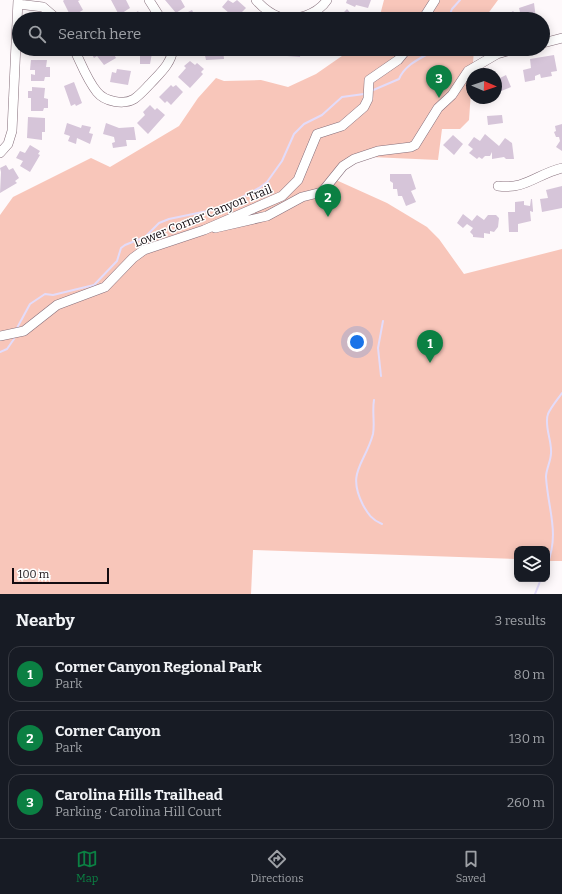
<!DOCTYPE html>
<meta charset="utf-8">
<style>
:root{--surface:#171b24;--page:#242831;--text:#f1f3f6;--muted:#9ea1a6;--line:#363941;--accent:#0b8043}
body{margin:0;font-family:Bitter,serif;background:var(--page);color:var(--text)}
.controls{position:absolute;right:12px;bottom:12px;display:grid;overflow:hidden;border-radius:8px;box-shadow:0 2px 10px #0003}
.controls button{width:36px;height:36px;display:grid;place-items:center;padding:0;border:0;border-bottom:1px solid var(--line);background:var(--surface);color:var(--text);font:20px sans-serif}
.compass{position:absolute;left:466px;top:68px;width:36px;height:36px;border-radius:50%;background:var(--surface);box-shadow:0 2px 10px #0003;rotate:92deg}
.scale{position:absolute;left:12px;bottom:10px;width:97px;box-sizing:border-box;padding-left:4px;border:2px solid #140c11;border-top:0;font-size:11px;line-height:14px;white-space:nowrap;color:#140c11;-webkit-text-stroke:3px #fff;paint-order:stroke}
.you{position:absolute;left:357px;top:342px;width:14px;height:14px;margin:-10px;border:3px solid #fff;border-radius:50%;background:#1a73e8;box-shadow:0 0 0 6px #1a73e833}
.badge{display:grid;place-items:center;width:26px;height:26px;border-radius:50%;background:var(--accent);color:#fff;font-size:13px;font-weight:700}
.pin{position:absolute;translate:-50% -33px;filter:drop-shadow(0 1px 2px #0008)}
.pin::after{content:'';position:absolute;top:21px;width:14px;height:12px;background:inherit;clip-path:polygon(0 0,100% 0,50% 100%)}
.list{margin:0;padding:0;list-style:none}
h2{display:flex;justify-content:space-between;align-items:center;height:52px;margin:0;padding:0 16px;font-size:17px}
h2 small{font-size:13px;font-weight:400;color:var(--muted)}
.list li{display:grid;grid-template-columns:26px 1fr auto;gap:12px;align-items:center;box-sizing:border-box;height:56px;margin:0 8px 8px;padding:0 8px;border:1px solid var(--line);border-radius:12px}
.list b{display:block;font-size:15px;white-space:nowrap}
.list p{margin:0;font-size:13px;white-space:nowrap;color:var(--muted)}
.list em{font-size:13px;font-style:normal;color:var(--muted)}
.icon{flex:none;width:22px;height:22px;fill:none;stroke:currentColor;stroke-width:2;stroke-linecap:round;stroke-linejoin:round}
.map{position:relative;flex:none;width:562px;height:594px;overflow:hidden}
.search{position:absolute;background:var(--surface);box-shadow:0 2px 10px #0003;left:12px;right:12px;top:12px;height:44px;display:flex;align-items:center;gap:10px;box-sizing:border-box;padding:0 14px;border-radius:22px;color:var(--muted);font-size:15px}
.sheet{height:244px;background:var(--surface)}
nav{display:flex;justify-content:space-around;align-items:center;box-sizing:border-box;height:56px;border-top:1px solid var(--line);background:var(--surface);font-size:11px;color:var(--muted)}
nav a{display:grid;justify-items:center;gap:2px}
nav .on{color:var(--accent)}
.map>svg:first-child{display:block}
.green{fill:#f8c6ba}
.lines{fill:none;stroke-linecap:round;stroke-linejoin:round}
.stream{stroke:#e3dcfa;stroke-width:2}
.building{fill:#d6c5d9}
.minor-casing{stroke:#856e7a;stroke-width:10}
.minor{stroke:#fff;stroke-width:9}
.labels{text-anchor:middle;stroke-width:3;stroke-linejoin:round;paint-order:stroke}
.street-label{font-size:12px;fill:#140c11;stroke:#fff}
</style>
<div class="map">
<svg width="562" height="594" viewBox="0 0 562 594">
<rect width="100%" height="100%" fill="#fef9fb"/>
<path class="green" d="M384,0h114l-14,19h-105z
M352,49h122l-5,71 -9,9h-18l-4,31 -67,-3 -22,8 -13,15 51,23 40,24 12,12 25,35 98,-25v312h-15v-12h-30v10l-264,-9 -2,44h-251v-379l13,-18 78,-39 19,9 69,-41 19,-28 18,-20 8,3 37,-1 27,7 28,-13z"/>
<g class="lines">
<path class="stream" d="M448,19l4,-10 8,-9
M371,91l28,-12c5,-12 16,-18 27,-24l1,-6
M146,242l3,-7
M17,328l13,-24 15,-10 8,1 41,-10 23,-24 4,-13 4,-3 20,-8 14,-14 10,-4 53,-11 37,-20 8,-6 15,-21 12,-27 10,-10 18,-9 20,-18 22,-3
M0,352l7,-3 7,-10
M381,376l-3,-28 5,-27
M374,400c-2,11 1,24 -1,34 -8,30 -27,38 -10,71 5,9 9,15 19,19
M547,565c13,-32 1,-55 -1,-88 0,-9 6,-17 5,-27 0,-11 -7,-26 -3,-36 3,-7 10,-15 14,-21
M535,594l6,-15"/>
</g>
<path class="building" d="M64,0h16l-2,1 5,9 -12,7 -8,-16z
M111,0h15l4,8 -11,7z
M165,0h16l4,7 -9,6z
M228,0l5,3 4,-3 9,8 -4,4 3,3 -3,4h-6l-14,-12z
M347,0h24l-3,8 -12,-3 -1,2 -9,-4z
M534,3l2,16h-40l-1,-2 7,-5 4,4 7,-5 3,3 4,-2 -1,-4z
M347,9l9,10h-23l5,-5 2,2z
M192,10l4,8 4,-2 1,3h-20l-1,-3z
M138,11l5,8h-17z
M32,49h14v4l-14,-1z
M89,49h22l5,9 -12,7 -7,-9 -3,2z
M140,49h18v4h-6l-2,11h-10z
M208,49h15l1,10 -18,1 -2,-9z
M276,49h25l-1,8 -13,-1v-3l-11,-1z
M554,55l3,16 -6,1 1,4 -11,2 -1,-4 -5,2v4l-10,2 -2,-12 8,-2 -1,-9z
M31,60h16l-1,7h4v10h-5l-1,4h-13v-7l4,1v-5h-5z
M190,61l5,4 2,-2 7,6 -3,3 2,2 -13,14 -12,-11 8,-9 -2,-2z
M117,69l14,2 -3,14 -18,-3 2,-10 4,1z
M496,75l2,4 8,-4 5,12 -15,6z
M74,82l8,21 -6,3 -1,-2 -4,2 -7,-20z
M171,85l2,2 3,-2 7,7 -12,13 -4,-4 -2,2 -6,-6z
M32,87l13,1 -1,10 4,1v9h-4l-1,3h-12v-13h-3v-7h4z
M150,105l5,5 2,-2 8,7 -17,19 -11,-11 8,-8 -2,-3z
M502,115l1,8 -15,2 -1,-9z
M28,117l17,1v14h-3v8l-15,-2z
M67,123l14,5 1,-3 9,2 -2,6 4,1 -3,10 -13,-6 -1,6 -8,-3 2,-5 -6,-2z
M106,123l13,5 15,-1 2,13h-10l1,6 -14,2 -1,-5 3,-1 -1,-5 -11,-3z
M562,124v27l-6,-4 4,-6 -1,-4h-3l-2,-5 2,-1 -1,-5z
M485,134l14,12 6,-8 7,5 2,16h-8l-2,-2 -12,2v-7l-2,4h-5l-3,3 -3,-2 -2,2 -8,-6 4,-4 -5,-4 6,-8 6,4z
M453,135l10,9 -9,11 -11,-10z
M30,145l10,6 -2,3 2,1 -10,17 -10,-6 3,-5 -7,-3 4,-7 5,2z
M6,165l3,5 4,-2 6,10 -4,3 2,2 -17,10 1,-21 -1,-4z
M390,174h21l5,15 -5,2 5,11 -10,4 -4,-10h-4l-1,-7h-4v-6l-3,-2z
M562,186v22l-20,4 -2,-13 8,-1 -2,-8z
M531,199h1l1,11v2l-3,-1 1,10 -13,3v8h-9l-1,-20h7v-10l9,-1v4l6,1z
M463,214l9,7 5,-6 7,5 4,-5h8l3,3 -1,9 -4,5 -4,-1v3l-6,-1v5l-11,-1v-2l-3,-3 3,-4 -6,-4 -4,4 -6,-5z"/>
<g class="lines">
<g class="minor-casing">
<path id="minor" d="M149,0l12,19
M256,0c6,7 13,13 23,17 16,5 39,-3 48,-17
M18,4l25,3 14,12
M423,19l12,-19
M543,43l19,-5
M74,49c7,14 13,31 23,43 8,10 27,13 37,7 6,-4 11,-10 16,-15 10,-11 21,-20 23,-35
M0,153l8,-9 4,-13 6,-131
M498,186c27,4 39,-12 64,-18
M215,228l52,-12 35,-19 20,-5 21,-26 11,-7 24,-8 33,-4 4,-2 23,-37 14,-13 16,-24 29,-17 17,-5
M0,336l24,-5 33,-26 48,-18 28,-29 11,-8 60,-20 78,-34 16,-16 19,-46 25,-8 22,-19 4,-8 1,-19 29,-20 9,-11"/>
</g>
<use href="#minor" class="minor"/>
</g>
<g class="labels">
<g class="street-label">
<text transform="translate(203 216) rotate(-22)" y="4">Lower Corner Canyon Trail</text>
</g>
</g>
</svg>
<div class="controls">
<button><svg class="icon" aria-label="layers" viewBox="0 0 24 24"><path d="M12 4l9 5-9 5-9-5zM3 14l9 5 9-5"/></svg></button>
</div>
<svg class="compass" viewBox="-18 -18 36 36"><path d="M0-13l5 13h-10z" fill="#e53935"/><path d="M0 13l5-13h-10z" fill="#9ea1a6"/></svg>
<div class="scale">100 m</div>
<div class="you"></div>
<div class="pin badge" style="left:430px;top:363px">1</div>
<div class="pin badge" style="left:328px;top:217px">2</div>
<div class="pin badge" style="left:439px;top:98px">3</div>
<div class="search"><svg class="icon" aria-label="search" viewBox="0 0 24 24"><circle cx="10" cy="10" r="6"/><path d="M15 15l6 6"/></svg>Search here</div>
</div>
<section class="sheet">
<h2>Nearby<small>3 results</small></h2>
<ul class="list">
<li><span class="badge">1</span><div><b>Corner Canyon Regional Park</b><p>Park</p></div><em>80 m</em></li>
<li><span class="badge">2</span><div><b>Corner Canyon</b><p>Park</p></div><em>130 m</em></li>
<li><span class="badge">3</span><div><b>Carolina Hills Trailhead</b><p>Parking · Carolina Hill Court</p></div><em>260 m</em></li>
</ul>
</section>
<nav>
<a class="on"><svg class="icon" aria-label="map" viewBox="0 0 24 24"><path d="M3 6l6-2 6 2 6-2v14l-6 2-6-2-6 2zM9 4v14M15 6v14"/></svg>Map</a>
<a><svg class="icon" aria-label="directions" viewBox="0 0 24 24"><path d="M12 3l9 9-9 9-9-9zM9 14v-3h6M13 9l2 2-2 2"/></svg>Directions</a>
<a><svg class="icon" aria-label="saved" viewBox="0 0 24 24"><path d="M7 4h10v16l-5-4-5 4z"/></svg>Saved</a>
</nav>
